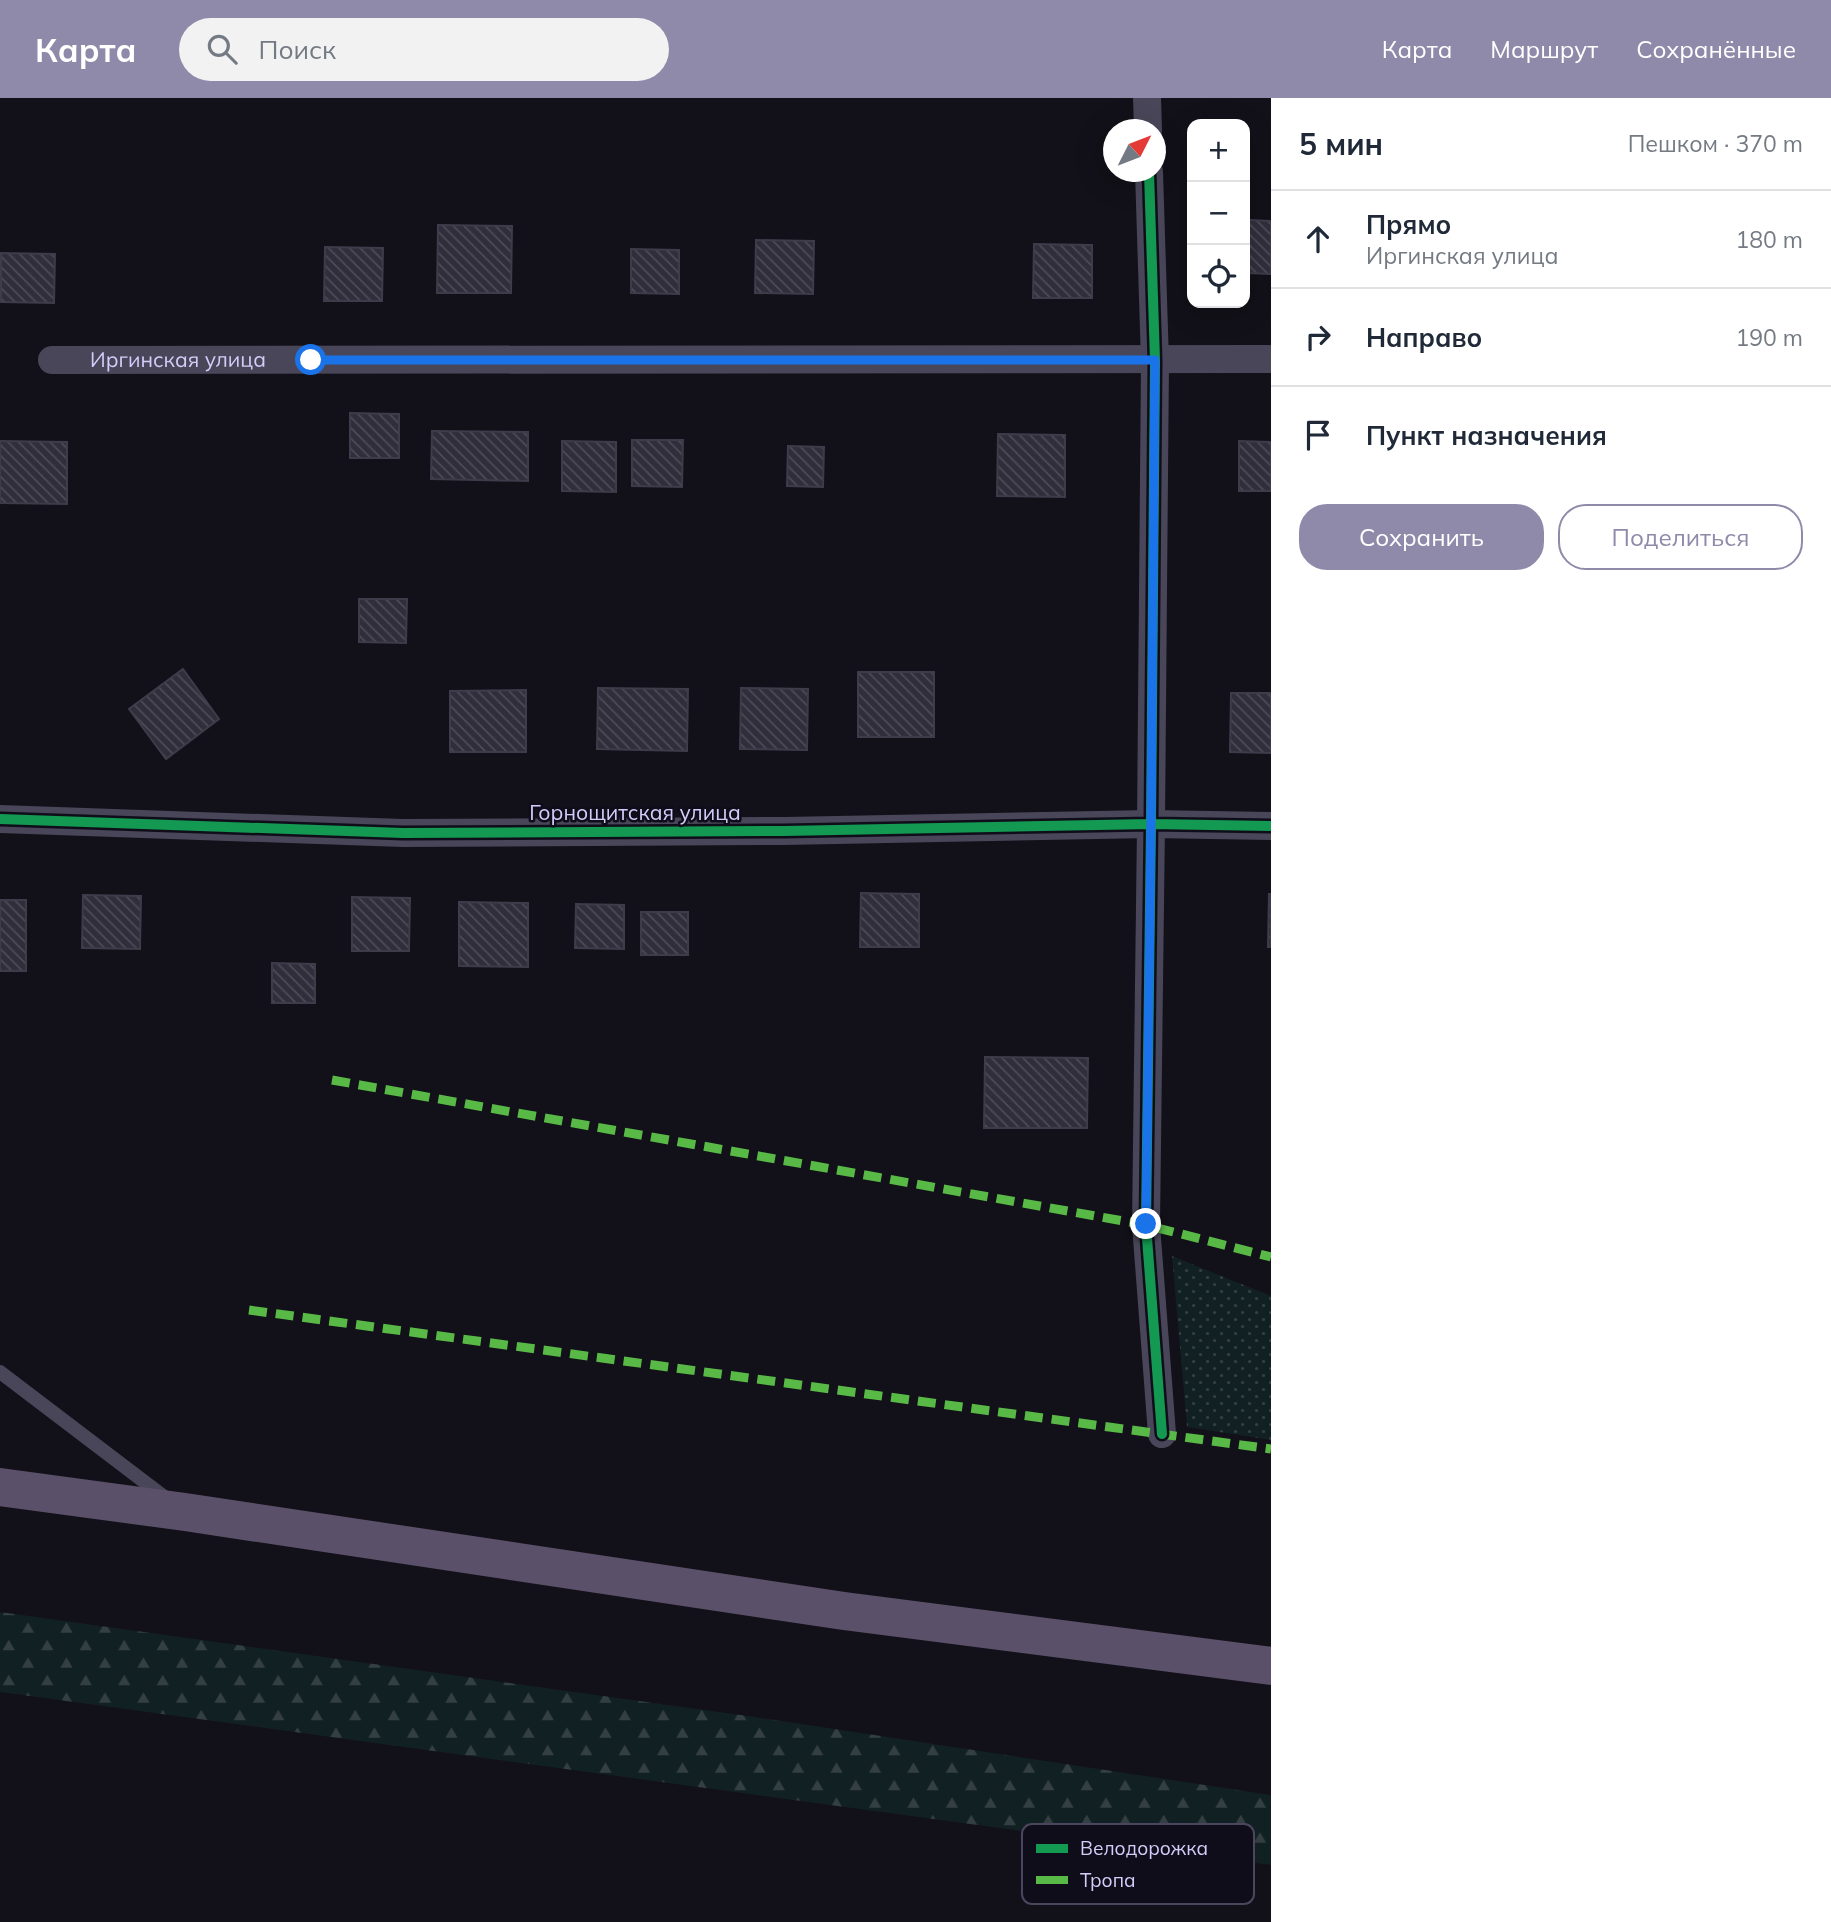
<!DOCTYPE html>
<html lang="ru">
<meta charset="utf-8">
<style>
:root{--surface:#fff;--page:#f2f2f3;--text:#1f2937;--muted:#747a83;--line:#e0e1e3;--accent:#908aaa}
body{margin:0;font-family:Mulish,sans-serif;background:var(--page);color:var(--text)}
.controls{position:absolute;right:21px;top:21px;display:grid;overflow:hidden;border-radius:14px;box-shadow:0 7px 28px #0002}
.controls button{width:63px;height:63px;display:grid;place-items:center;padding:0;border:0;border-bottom:2px solid var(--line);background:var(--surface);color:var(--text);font:35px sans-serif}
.compass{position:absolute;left:1103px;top:21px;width:63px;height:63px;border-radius:50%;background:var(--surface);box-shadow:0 7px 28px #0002;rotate:48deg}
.stop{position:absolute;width:21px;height:21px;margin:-16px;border:5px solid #1a73e8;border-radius:50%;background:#fff}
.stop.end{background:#1a73e8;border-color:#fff;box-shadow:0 2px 7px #0008}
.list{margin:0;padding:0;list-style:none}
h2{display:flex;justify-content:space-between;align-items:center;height:91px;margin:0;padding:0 28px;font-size:30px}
h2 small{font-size:23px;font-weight:400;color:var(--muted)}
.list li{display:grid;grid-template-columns:46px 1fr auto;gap:21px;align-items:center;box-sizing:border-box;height:98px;padding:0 28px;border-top:2px solid var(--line)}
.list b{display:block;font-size:26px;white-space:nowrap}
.list p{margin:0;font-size:23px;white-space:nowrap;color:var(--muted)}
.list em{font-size:23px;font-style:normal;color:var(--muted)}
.actions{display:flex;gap:14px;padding:21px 28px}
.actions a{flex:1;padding:16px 0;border:2px solid var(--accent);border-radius:28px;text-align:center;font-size:24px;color:var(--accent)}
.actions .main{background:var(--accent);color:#fff}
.icon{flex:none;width:38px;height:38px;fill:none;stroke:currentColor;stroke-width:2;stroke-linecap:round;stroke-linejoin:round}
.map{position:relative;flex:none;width:1271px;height:1824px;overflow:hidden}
header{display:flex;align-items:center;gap:42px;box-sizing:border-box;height:98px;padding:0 35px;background:var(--accent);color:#fff}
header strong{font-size:33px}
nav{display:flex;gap:38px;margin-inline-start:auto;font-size:24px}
.search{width:490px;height:63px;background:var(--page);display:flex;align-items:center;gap:18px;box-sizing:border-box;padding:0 24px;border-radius:38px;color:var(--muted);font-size:26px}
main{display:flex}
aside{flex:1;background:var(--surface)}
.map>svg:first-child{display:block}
.grass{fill:url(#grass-dots)}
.forest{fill:url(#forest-firs)}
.building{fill:url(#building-back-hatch);stroke:#3f3b4b;stroke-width:2}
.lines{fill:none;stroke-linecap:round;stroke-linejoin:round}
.lane{stroke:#484658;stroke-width:14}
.street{stroke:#484658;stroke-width:28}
.primary{stroke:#5b5069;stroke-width:38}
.quiet{stroke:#58b947;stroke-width:9;stroke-dasharray:18 9;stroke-linecap:butt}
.cycleway-casing{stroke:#100d1b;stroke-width:15}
.cycleway{stroke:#139951;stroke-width:10}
.route{stroke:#1a73e8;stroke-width:9}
.labels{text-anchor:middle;stroke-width:5;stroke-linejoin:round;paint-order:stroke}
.street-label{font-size:21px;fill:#d4ccf9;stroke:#100d1b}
.key{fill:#100d1b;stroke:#4b465e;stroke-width:2}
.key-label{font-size:19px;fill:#d4ccf9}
</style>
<header>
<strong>Карта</strong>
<div class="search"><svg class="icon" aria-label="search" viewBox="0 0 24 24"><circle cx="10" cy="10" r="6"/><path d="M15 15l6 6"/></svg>Поиск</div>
<nav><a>Карта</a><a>Маршрут</a><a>Сохранённые</a></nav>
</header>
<main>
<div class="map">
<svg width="1271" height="1824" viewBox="0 0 1271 1824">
<defs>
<pattern id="grass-dots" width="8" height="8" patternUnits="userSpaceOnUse" patternTransform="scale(1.75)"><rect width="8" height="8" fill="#112022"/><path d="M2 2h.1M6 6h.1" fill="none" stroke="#333f43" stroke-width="1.8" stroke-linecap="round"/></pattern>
<pattern id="forest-firs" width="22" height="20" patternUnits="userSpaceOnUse" patternTransform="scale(1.75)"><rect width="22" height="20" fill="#112022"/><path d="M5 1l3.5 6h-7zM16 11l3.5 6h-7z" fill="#333f43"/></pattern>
<pattern id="building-back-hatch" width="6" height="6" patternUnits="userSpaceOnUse" patternTransform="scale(1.75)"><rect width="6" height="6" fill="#302e3a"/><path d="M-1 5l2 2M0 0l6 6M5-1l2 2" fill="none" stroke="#4d4b57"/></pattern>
</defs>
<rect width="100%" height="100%" fill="#121018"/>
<path class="grass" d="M1172,1158l99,40v144l-84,-13z"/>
<path class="forest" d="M0,1514l748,104 523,79v70l-1271,-173z"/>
<path class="building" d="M1249,122l22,1v53l-23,-1z
M438,127l74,1 -1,67h-74z
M756,142l58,1 -1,53 -58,-1z
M1034,146l58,1v53h-59z
M325,149l58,1 -1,53h-58z
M631,151l48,1v44l-48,-1z
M1,155l54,1 -1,49 -53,-1z
M350,315l49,1v44h-49z
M432,333l96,1v49l-97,-2z
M998,336l67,1v62l-68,-1z
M632,342h51l-1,47 -50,-1z
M0,343l67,1v62l-67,-1z
M562,343l54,1v50l-54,-1z
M1239,343l32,1v49h-32z
M788,348l36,1 -1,40 -36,-1z
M359,501h48l-1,44 -47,-1z
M183,571l36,50 -53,40 -37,-50z
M858,574h76v65h-76z
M598,590l90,1 -1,62 -90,-2z
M741,590l67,1 -1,61 -67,-1z
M526,592v62h-76v-61z
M1231,595h40v60l-41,-1z
M861,795l58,1v53h-59z
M1269,796h2v53h-3z
M83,797l58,1 -1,53 -58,-1z
M352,799l58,1 -1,53h-57z
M0,802h26v71h-26z
M459,804l69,1v64l-69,-1z
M576,806l48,1v44l-49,-1z
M641,814h47v43h-47z
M272,865l43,1v39h-43z
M985,959l103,1 -1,70h-103z"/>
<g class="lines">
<path class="lane" d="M0,1274l167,127"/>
<g class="street">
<path d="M1147,0l1,32"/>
<path d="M1149,74l6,189 -4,463 -5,401 16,209"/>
<path id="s1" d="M52,262l1219,-1"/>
<path d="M0,721l403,14 381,-2 367,-7 120,2"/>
</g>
<path class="primary" d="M0,1389l185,25 659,99 427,55"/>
<path class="quiet" d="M332,982l814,145 125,32
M249,1212l1022,139"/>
<g class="cycleway-casing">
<path id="cycleway" d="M1149,74l6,189 -4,463 -5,401 16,209
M0,721l403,14 381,-2 367,-7 120,2"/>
</g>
<use href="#cycleway" class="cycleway"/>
</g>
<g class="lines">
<path class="route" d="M311,262h844l-4,464 -5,400"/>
</g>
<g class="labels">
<g class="street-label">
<text dy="7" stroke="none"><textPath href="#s1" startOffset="126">Иргинская улица</textPath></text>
<text x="635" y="722">Горнощитская улица</text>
</g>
</g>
<rect x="1022" y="1726" width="232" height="80" rx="10" class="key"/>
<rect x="1036" y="1746" width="32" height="9" fill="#139951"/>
<rect x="1036" y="1778" width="32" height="8" fill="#58b947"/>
<g class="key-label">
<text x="1080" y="1757">Велодорожка</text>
<text x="1080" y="1789">Тропа</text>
</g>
</svg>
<div class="controls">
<button>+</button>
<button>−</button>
<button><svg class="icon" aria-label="locate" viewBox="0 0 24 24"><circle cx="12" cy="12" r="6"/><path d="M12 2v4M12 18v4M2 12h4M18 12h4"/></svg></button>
</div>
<svg class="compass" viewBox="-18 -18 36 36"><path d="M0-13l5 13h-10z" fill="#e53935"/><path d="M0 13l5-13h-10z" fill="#747a83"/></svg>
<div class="stop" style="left:311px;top:262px"></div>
<div class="stop end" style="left:1146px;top:1126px"></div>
</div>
<aside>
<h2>5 мин<small>Пешком · 370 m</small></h2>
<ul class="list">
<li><svg class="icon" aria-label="ahead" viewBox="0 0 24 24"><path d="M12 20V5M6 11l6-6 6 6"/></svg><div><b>Прямо</b><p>Иргинская улица</p></div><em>180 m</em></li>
<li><svg class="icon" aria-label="right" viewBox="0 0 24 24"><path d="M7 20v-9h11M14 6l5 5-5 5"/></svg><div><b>Направо</b></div><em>190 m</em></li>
<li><svg class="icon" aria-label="arrive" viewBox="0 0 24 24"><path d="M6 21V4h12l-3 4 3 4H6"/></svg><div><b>Пункт назначения</b></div></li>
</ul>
<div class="actions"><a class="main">Сохранить</a><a>Поделиться</a></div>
</aside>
</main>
